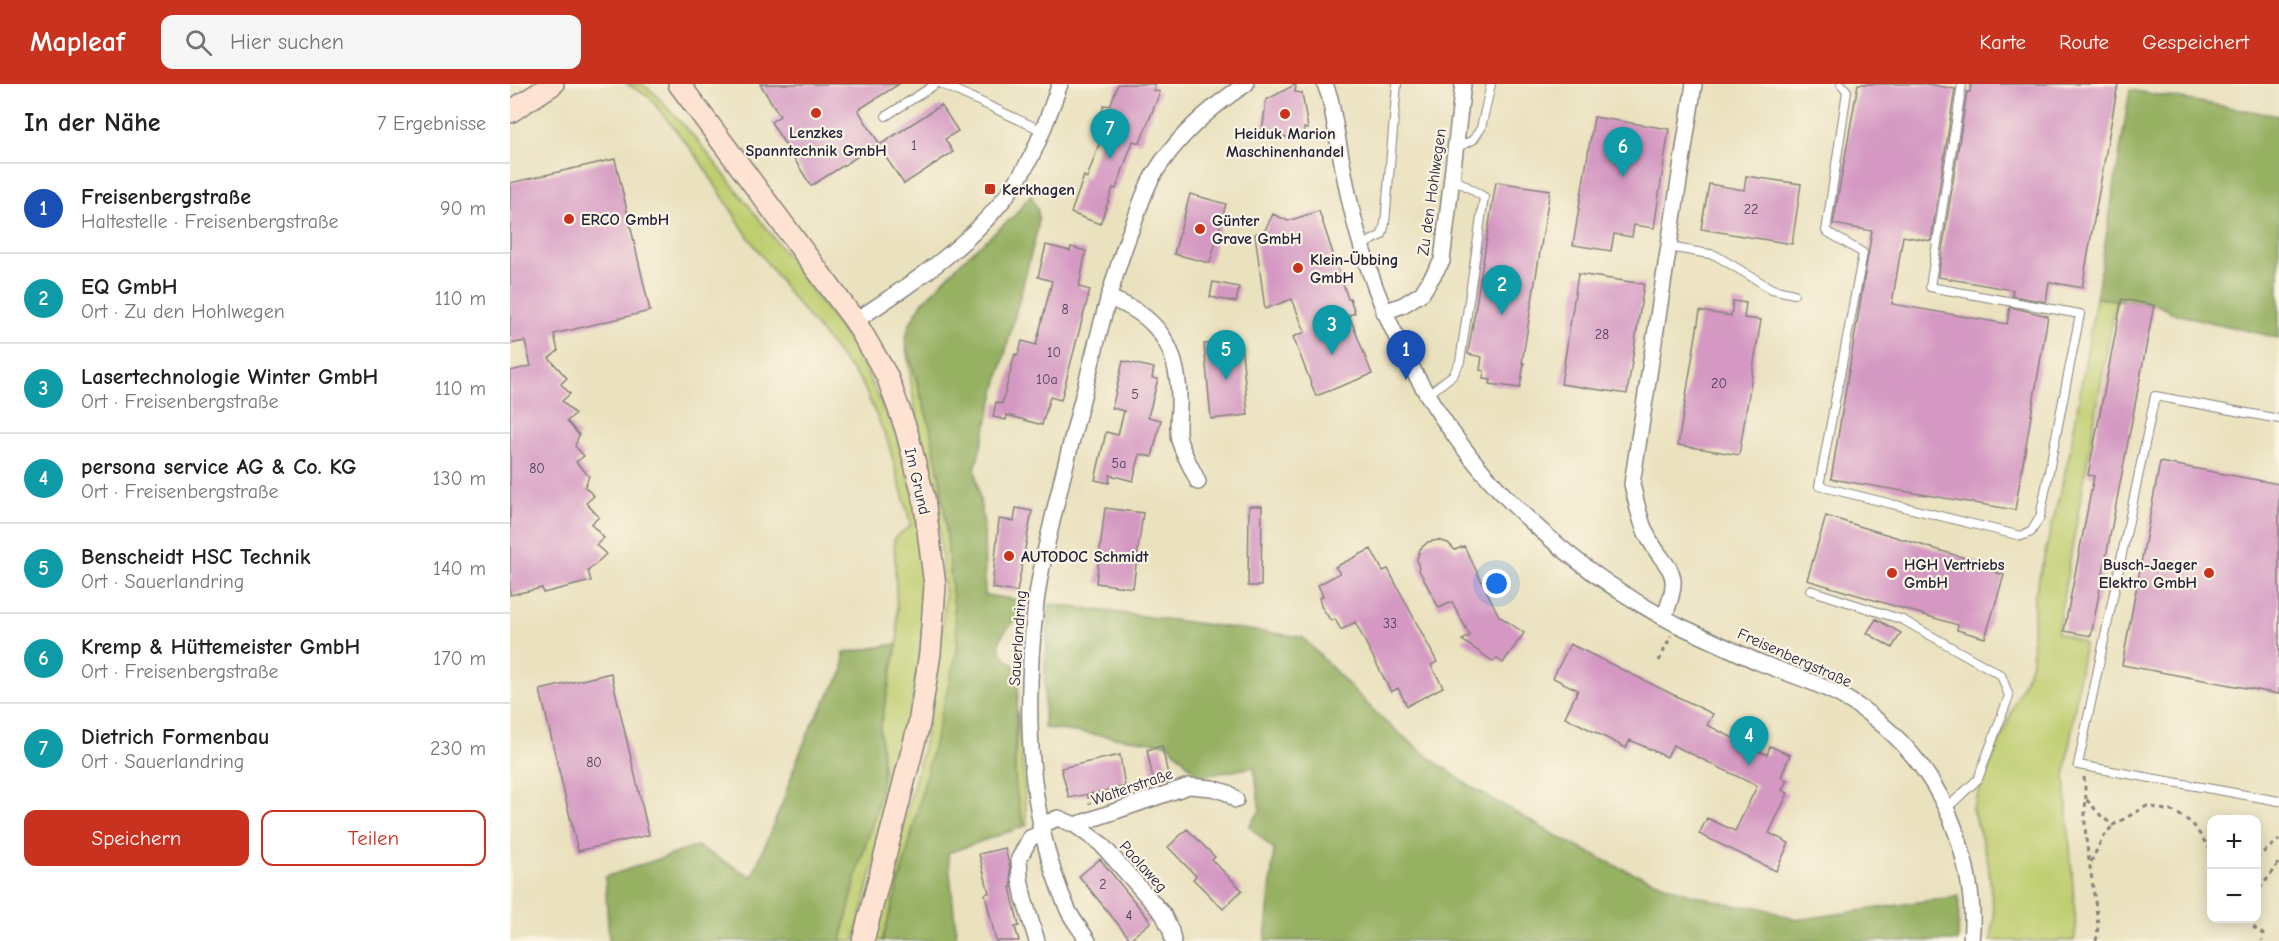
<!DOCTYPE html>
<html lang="de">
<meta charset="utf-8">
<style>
:root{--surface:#fff;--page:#f6f6f6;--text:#202124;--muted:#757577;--line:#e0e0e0;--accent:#c8321e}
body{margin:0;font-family:"Comic Neue",sans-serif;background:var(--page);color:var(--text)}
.controls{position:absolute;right:18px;bottom:18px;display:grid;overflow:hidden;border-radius:12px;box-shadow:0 3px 15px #0003}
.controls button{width:54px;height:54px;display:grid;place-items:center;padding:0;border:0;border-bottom:2px solid var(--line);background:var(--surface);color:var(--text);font:30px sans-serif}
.you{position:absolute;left:987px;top:500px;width:21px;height:21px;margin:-15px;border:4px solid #fff;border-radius:50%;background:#1a73e8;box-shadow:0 0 0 9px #1a73e833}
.badge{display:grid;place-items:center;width:39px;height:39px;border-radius:50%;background:var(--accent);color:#fff;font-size:20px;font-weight:700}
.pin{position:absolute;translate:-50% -50px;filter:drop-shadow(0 2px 3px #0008)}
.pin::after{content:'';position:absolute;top:32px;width:21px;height:18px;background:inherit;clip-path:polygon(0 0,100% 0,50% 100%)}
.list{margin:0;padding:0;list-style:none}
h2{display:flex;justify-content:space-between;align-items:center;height:78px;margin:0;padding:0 24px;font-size:26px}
h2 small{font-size:20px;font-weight:400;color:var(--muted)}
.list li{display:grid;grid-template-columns:39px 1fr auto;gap:18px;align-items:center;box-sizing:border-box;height:90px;padding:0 24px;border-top:2px solid var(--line)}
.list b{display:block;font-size:22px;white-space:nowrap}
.list p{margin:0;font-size:20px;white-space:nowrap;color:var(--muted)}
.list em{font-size:20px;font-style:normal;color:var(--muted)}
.actions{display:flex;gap:12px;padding:18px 24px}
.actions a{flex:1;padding:14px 0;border:2px solid var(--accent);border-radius:12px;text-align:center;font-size:21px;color:var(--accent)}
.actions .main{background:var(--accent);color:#fff}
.icon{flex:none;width:33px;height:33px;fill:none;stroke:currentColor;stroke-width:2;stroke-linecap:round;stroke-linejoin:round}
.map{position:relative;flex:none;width:1769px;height:857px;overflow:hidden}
header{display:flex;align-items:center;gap:36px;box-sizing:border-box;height:84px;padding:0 30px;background:var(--accent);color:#fff}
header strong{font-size:28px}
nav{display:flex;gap:33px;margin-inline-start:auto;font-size:21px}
.search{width:420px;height:54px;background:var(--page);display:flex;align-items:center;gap:15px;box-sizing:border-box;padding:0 21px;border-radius:12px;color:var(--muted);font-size:22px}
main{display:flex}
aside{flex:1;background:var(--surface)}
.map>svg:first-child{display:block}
.green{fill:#bfce71;stroke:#707856;stroke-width:1.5}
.forest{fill:#97b163;stroke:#5c6a4f;stroke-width:1.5}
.building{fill:#d498c2}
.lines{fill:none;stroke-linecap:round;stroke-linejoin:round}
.lane-casing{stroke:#86827c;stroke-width:10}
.street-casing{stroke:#86827c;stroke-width:18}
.secondary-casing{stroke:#86827c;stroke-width:24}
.path{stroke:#86827c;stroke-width:3;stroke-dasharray:4.5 4.5;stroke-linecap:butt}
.lane{stroke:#fff;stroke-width:8}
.street{stroke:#fff;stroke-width:15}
.secondary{stroke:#fee3d2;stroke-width:21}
.poi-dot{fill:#c8321e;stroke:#fcf5e5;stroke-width:2}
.labels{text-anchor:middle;stroke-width:4.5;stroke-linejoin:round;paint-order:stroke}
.number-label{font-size:14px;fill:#4e405d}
.poi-label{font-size:16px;font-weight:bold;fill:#22223b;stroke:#fcf5e5;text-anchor:start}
.street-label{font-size:16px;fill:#22223b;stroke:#fcf5e5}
</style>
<header>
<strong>Mapleaf</strong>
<div class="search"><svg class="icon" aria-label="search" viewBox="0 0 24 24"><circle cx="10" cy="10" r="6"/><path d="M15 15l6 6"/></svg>Hier suchen</div>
<nav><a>Karte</a><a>Route</a><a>Gespeichert</a></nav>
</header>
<main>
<aside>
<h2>In der Nähe<small>7 Ergebnisse</small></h2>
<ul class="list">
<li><span class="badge" style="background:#1a4fb4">1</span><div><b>Freisenbergstraße</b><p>Haltestelle · Freisenbergstraße</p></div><em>90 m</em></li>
<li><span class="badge" style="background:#0f9aa8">2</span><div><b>EQ GmbH</b><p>Ort · Zu den Hohlwegen</p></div><em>110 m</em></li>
<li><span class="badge" style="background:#0f9aa8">3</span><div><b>Lasertechnologie Winter GmbH</b><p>Ort · Freisenbergstraße</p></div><em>110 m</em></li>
<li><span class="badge" style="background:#0f9aa8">4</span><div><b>persona service AG &amp; Co. KG</b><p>Ort · Freisenbergstraße</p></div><em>130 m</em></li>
<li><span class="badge" style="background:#0f9aa8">5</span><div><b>Benscheidt HSC Technik</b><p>Ort · Sauerlandring</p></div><em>140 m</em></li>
<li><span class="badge" style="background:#0f9aa8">6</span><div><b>Kremp &amp; Hüttemeister GmbH</b><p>Ort · Freisenbergstraße</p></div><em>170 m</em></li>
<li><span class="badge" style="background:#0f9aa8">7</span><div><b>Dietrich Formenbau</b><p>Ort · Sauerlandring</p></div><em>230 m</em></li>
</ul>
<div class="actions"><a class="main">Speichern</a><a>Teilen</a></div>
</aside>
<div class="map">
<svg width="1769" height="857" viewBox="0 0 1769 857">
<rect width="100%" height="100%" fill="#fcf5e5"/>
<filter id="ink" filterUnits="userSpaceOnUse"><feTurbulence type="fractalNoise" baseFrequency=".0167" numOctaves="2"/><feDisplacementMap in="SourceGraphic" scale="12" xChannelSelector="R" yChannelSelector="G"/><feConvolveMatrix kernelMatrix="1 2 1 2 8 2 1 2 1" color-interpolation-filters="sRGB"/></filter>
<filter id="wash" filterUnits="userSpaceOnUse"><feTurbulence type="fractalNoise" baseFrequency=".008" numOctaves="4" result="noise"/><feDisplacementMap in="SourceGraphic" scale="24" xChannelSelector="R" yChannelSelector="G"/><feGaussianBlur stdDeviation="1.35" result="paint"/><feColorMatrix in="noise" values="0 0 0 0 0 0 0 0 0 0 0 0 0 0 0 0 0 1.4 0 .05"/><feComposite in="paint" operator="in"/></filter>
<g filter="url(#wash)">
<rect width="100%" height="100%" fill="#eae1be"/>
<path class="green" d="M117,0h15l11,8 45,49 66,84 75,102 19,27 38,81 20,66 9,88 -4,62 -11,66 -55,224h-14l18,-75 18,-58 6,-37 -3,-42 18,-88 -4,-103 17,-13 -23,-83 -26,-59 -71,-87 -42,-58 -51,-80 -49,-61z
M1586,214l20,2 -59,332 27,11 -19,135 11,151 -2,12h-83l3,-24 -7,-61 -15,-47 60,-147 2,-64 36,-146z
M396,263l24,80 10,52 5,39 13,129 -52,210 -24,84h-8l49,-193 16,-84 6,-68 -6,-68 -21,-97z
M508,627l9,114 -2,1c-15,-37 -9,-76 -7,-115z"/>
<path class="forest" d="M1620,6l149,26v222l-103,-24 -21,-10 -59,-6z
M521,110l7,17v16l-63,242 9,56 1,70 39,6 -1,13c-12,10 -35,28 -17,44 5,5 10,7 13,14 -1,51 -13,106 6,154l-77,27 9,88h-75l24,-84 52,-210 -13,-129 -5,-39 -10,-52 -25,-87 5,-17 12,-20 43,-45 50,-43z
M540,520l252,33 80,82 43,35 43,31 92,53 58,29 68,26 52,13 21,1 37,13 163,-24 -1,45h-693l9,-91 -25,-24 11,-15 -6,-44 -54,10 -32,-33 -124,-16 1,-67z
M387,560l-17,84 3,43 -6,37 -18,58 -18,75h-232l-4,-64 92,-31 55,31 33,-81 11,-34 17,-40 30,-50 1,-19z"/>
<g id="blocks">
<path class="building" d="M250,0h139l-41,26 21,33 -68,43 -40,-64 9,-6z
M608,0h37l-2,6 7,2 -20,51 -7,-2 -17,48 -3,-1 -13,36 -29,-11 13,-37 3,2 17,-48 -8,-2 8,-23 6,1z
M786,0l-1,8 7,1 6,36 -4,-1 -1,11 -41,-5 4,-34z
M1348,0h70l27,5 -24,152 -28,-5 -11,68 115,20 3,-17 38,9 -33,194 -184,-31 41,-248 -39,-7z
M1461,0h147l-36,204 -33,-6 -3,20 -34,-6 1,-6 -75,-13 29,-185h3z
M431,21l17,26 -13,8 8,13 -49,32 -26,-38z
M1084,33l75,12 -15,99 -20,-3 -2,12 -18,-3 -3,17 -38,-6z
M105,75l35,152 -96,23 4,17 -9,7 18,20 -6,6 9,10 -8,7 13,13 -8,7 12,14 -4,11 9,10 -8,6 13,14 -4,11 9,9 -8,7 13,14 -8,7 13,14 -8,7 10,9 -18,17 3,10 -48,12 -1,-5 -32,7v-224l21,-5 -6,-25 -15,3v-161z
M1236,92l55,8 -9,60 -91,-15 8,-45 35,6z
M986,98l54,8 -28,173h2l-4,25 -30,-4 1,-4 -8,-1 1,-8 -4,-1 2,-13 -14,-3z
M680,110l36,10 -16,59 -36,-9z
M809,127l29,88 2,-1 5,15 -6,2 23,59 -56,22 -23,-59 12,-5 -13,-33 -27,10 -10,-75 10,-4 8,-16 15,7z
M536,161l24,6 1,-4 15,4 -7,36 11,3 -29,110 -11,-3 -8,28 -35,-10 -1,5 -13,-3 3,-15 6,2 13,-50 3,1 4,-14 14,4 16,-64 -14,-4z
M1068,190l66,10 -17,110 -66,-10z
M703,198l26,5 -3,15 -26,-5z
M1612,215l32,6 -63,331 -27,-5 30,-155 -6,-1z
M1223,217l13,2 -2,15 17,2 -22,135 -61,-10 22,-134 31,5z
M731,257l7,74 -37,4 -7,-75z
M613,277l31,7 -2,10 6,1 -10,38 13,3 -9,37 -12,-3 -7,27 -23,-6 -1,8 -14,-3 11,-48 12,3 6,-24 -12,-3z
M1650,378l119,22v210l-157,-29z
M739,422h13l-1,80h-13z
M506,424l16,3 -15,81 -25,-4 7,-69 15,2z
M595,424l38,5 -10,75 -37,-5z
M1316,432l152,46 -1,4 27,9 -19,63 -28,-8 1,-5 -151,-45z
M928,456l10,3 7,7 9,-4 35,70 25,17 -21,30 -7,-5 -2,4 -32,-22 8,-4 -18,-34 -13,6 -20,-38 -2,-11 3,-10 8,-7z
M861,465l12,22 5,-2 49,93 -6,3 12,22 -36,19 -9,-18 -7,4 -36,-70 -14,8 -6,-11 -4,2 -10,-15 -2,-8 4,-2 -5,-11 22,-12 -5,-6z
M1366,535l25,14 -9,15 -25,-15z
M1060,560l143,70 -6,11 60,30 3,-9 20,9 -9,22 6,3 -5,10 6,3 -19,40 20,10 -13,28 -77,-37 8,-16 28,13 22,-45 -84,-41 -6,12 -37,-17 -4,8 -61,-31 13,-27 -25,-12z
M101,589l38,162 -71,16 -38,-161z
M652,662l7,34 -15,3 -7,-33z
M610,671l5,32 -56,11 -8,-30z
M677,745l28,28 -3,3 30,30 -19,19 -30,-30 3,-3 -28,-29z
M495,764l5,20 2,19h-2l9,39 -4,1 4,14h-23l-11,-47 4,-1 -10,-39z
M590,775l51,63 -21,17 -51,-63z"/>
</g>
</g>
<g filter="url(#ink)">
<use href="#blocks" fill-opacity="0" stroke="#86827c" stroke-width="1.5"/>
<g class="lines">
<g class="lane-casing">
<path id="lane" d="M432,0l101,47
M1331,0l6,7 -21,140 37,22 -44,233 202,50 10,-4 9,-15 40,-203 -150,-27 32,-203
M376,32l50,-32
M946,64l17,-8 8,-12 10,-44
M851,162l21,-11 3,-12 12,-139
M1159,163l46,8 57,34 22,5
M917,311l26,-20 7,-13 24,-165 -31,-19
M1769,335l-124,-23 -77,369 201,36
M1300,506l93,30 98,55 8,21 -31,83 -31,29"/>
</g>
<g class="street-casing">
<path id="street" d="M815,0l5,14c10,50 17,102 32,150 30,99 85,194 160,265 46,44 99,83 156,112 26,12 52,24 78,36 29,12 62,21 89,37 54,32 91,77 112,137 11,34 18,70 14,106
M598,214c49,16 70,49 71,100 1,13 -3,29 0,42 4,14 13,28 19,42
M874,228l19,-7 19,-12 20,-32 21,-177
M345,237c67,-44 138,-90 176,-164 12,-24 20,-49 29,-73
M1154,533c21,-52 2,-43 -18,-84 -7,-15 -10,-33 -14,-49l62,-400
M565,741l26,19 62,70 8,17 2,10
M530,742l18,-8 17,7 114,-39 23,2 16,5 8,7
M527,857l-13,-42 -4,-21 -1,-19 11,-21 12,-5
M578,857c-6,-10 -15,-20 -20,-31 -42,-94 -44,-205 -32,-307 3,-26 9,-52 15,-77 12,-53 26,-106 39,-158 13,-51 26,-102 46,-151 5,-15 10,-30 18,-43 23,-37 55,-66 92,-90"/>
</g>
<g class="secondary-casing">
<path id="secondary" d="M169,0l176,237 32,55 19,53 18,69 11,88 -5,67 -11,71 -56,217
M0,28l43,-28"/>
</g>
<path class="path" d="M1149,577l12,-25
M1574,693l2,22
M578,710l2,10
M591,714l9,-4
M1746,774l23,-18
M1581,778l11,-23 11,-14
M1746,813c5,-15 19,-23 23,-37
M1742,834c-2,8 5,13 11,16l-1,7
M1586,857c4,-16 0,-31 -2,-47 -4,-31 -12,-65 -8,-95l16,18 11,8 34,-19 28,6 17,11 20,29"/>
<use href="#lane" class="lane"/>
<use href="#street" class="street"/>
<use href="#secondary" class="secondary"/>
</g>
</g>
<g class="poi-dot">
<circle cx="306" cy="29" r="6"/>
<circle cx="775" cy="30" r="6"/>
<rect x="474" y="99" width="12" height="12" rx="3"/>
<circle cx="59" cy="135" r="6"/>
<circle cx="690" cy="145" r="6"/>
<circle cx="788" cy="184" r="6"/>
<circle cx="499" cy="472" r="6"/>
<circle cx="1382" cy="489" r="6"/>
<circle cx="1699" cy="489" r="6"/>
</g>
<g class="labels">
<g class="number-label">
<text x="404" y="66">1</text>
<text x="1241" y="130">22</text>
<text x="555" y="230">8</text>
<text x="1092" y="255">28</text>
<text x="544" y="273">10</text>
<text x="537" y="300">10a</text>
<text x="1209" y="304">20</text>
<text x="625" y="315">5</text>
<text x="609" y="384">5a</text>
<text x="27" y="389">80</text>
<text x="880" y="544">33</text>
<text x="84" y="683">80</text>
<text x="593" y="805">2</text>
<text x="619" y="836">4</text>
</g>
<g class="poi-label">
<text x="306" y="54" text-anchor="middle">Lenzkes<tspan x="306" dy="18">Spanntechnik GmbH</tspan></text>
<text x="775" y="55" text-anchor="middle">Heiduk Marion<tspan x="775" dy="18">Maschinenhandel</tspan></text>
<text x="492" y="111">Kerkhagen</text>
<text x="71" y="141">ERCO GmbH</text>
<text x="702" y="142">Günter<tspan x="702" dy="18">Grave GmbH</tspan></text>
<text x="800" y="181">Klein-Übbing<tspan x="800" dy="18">GmbH</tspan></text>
<text x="511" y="478">AUTODOC Schmidt</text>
<text x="1394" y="486">HGH Vertriebs<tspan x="1394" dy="18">GmbH</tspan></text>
<text x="1687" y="486" text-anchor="end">Busch-Jaeger<tspan x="1687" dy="18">Elektro GmbH</tspan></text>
</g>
<g class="street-label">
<text transform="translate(921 108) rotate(-82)" y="6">Zu den Hohlwegen</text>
<text transform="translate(408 397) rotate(77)" y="6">Im Grund</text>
<text transform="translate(507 554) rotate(-86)" y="6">Sauerlandring</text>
<text transform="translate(1285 573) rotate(24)" y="6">Freisenbergstraße</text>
<text transform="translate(622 702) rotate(-19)" y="6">Walterstraße</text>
<text transform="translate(634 782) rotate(48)" y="6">Paolaweg</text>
</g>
</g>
</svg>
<div class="controls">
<button>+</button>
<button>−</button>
</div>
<div class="you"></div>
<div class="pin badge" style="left:896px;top:296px;background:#1a4fb4">1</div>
<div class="pin badge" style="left:992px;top:231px;background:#0f9aa8">2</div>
<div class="pin badge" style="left:822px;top:271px;background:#0f9aa8">3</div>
<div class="pin badge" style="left:1239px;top:682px;background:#0f9aa8">4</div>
<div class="pin badge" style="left:716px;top:296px;background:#0f9aa8">5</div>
<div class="pin badge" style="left:1113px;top:93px;background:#0f9aa8">6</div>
<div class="pin badge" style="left:600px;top:75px;background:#0f9aa8">7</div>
</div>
</main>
